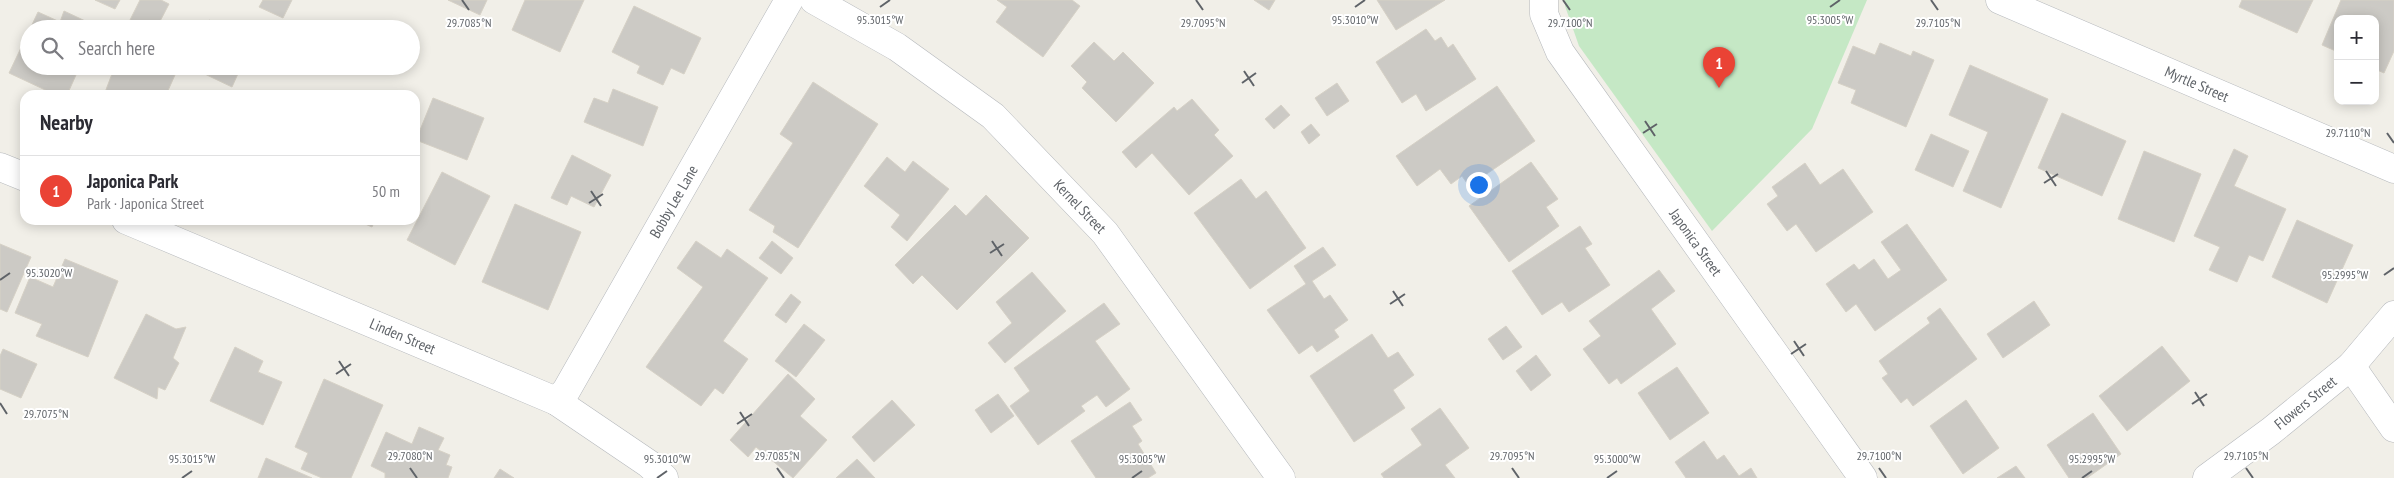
<!DOCTYPE html>
<meta charset="utf-8">
<style>
:root{--surface:#fff;--page:#f2f2f3;--text:#2b2b33;--muted:#7c7c81;--line:#e1e1e2;--accent:#ea4335}
body{margin:0;font-family:"PT Sans Narrow",sans-serif;background:var(--page);color:var(--text)}
.controls{position:absolute;right:15px;top:15px;display:grid;overflow:hidden;border-radius:10px;box-shadow:0 2px 12px #0003}
.controls button{width:45px;height:45px;display:grid;place-items:center;padding:0;border:0;border-bottom:1px solid var(--line);background:var(--surface);color:var(--text);font:25px sans-serif}
.you{position:absolute;left:1478px;top:184px;width:18px;height:18px;margin:-12px;border:4px solid #fff;border-radius:50%;background:#1a73e8;box-shadow:0 0 0 8px #1a73e833}
.badge{display:grid;place-items:center;width:32px;height:32px;border-radius:50%;background:var(--accent);color:#fff;font-size:16px;font-weight:700}
.pin{position:absolute;translate:-50% -41px;filter:drop-shadow(0 1px 2px #0008)}
.pin::after{content:'';position:absolute;top:26px;width:18px;height:15px;background:inherit;clip-path:polygon(0 0,100% 0,50% 100%)}
.list{margin:0;padding:0;list-style:none}
h2{display:flex;justify-content:space-between;align-items:center;height:65px;margin:0;padding:0 20px;font-size:21px}
h2 small{font-size:16px;font-weight:400;color:var(--muted)}
.list li{display:grid;grid-template-columns:32px 1fr auto;gap:15px;align-items:center;box-sizing:border-box;height:70px;padding:0 20px;border-top:1px solid var(--line)}
.list b{display:block;font-size:19px;white-space:nowrap}
.list p{margin:0;font-size:16px;white-space:nowrap;color:var(--muted)}
.list em{font-size:16px;font-style:normal;color:var(--muted)}
.icon{flex:none;width:28px;height:28px;fill:none;stroke:currentColor;stroke-width:2;stroke-linecap:round;stroke-linejoin:round}
.map{position:relative;flex:none;width:2394px;height:478px;overflow:hidden}
.search{position:absolute;background:var(--surface);box-shadow:0 2px 12px #0003;left:20px;top:20px;width:400px;height:55px;display:flex;align-items:center;gap:12px;box-sizing:border-box;padding:0 18px;border-radius:28px;color:var(--muted);font-size:19px}
.panel{position:absolute;background:var(--surface);box-shadow:0 2px 12px #0003;left:20px;top:90px;width:400px;height:135px;border-radius:15px}
.map>svg:first-child{display:block}
.green{fill:#c5e8c5}
.building{fill:#cccac5;stroke:#d6d1c6}
.lines{fill:none;stroke-linecap:round;stroke-linejoin:round}
.minor-casing{stroke:#b5b8bc;stroke-width:29}
.minor{stroke:#fff;stroke-width:28}
.ticks{fill:none;stroke:#5f6368;stroke-width:2}
.labels{text-anchor:middle;stroke-width:4;stroke-linejoin:round;paint-order:stroke}
.street-label{font-size:15px;fill:#5f6368;stroke:#fff}
.ticks-label{font-size:12px;text-anchor:middle;fill:#5f6368;stroke:#fff;stroke-width:4;stroke-linejoin:round;paint-order:stroke}
</style>
<div class="map">
<svg width="2394" height="478" viewBox="0 0 2394 478">
<rect width="100%" height="100%" fill="#f1efe8"/>
<path class="green" d="M1565,0h302l-55,129 -100,102 -133,-185 -14,-40z"/>
<path class="building" d="M95,0h25l-5,9z
M140,0h21l8,4 -13,25h-9l-17,-9z
M263,0h29l-9,18 -24,-11z
M448,0h39l-7,15z
M525,0h59l-24,52 -48,-22z
M997,0h75l8,6 -37,51 -47,-35 11,-15z
M1254,0h21l-6,10z
M1377,0h68l-49,30z
M2242,0h71l-16,33 -58,-26z
M2341,0h53v51l-10,22 -9,-4v-50h-37v33l-16,-7z
M634,6l67,32 -17,36 -13,-6 -8,17 -26,-12 3,-7 -28,-14z
M64,11l34,16v2h-68l8,-17 22,10z
M209,20l18,9h-22z
M1426,29l9,12 6,-4 7,11 5,-4 23,35 -50,32 -10,-17 -14,9 -26,-41z
M29,31v35h51l-13,29h-11l-47,-22z
M1094,42l20,19 9,-9 31,31 -38,39 -34,-34 5,-6 -16,-16z
M1880,43l31,13 2,-5 21,9 -28,67 -55,-24 5,-13 -18,-7 15,-37 22,9z
M1970,65l78,34 -47,109 -38,-17 25,-59 -39,-17z
M115,66h64l-13,29h-62z
M188,66h52l1,1 -9,20z
M813,82l65,42 -80,124 -25,-16 2,-6 -26,-16 44,-67 -13,-9z
M1337,83l12,18 -22,15 -12,-18z
M1497,86l38,55 -66,45 -7,-10 -11,8 -11,-15 -23,17 -21,-30z
M613,89l45,18 -15,39 -59,-24 10,-24 14,5z
M433,98l51,20 -17,42 -51,-20z
M1192,99l27,31 -5,5 19,21 -44,39 -37,-42 -16,15 -14,-16 52,-45 3,4z
M1281,105l9,10 -16,14 -9,-10z
M2062,113l64,28 -24,55 -64,-28z
M1311,124l9,11 -11,9 -8,-12z
M1931,134l38,17 -16,36 -38,-17z
M2234,149l14,7 -14,30 52,23 -23,52 -14,-6 -12,27 -28,-12 11,-23 -26,-11z
M2144,151l57,23 -27,68 -56,-23z
M572,155l39,20 -17,32 -23,-11 -4,9 -16,-7z
M887,157l18,15 8,-11 36,28 -42,52 -16,-14 9,-12 -36,-29z
M1531,162l27,37 -12,8 13,19 -50,36 -40,-56z
M1805,163l15,22 23,-16 30,43 -57,40 -20,-28 -9,7 -20,-27 11,-8 -6,-9z
M442,172l48,24 -35,69 -48,-25z
M1241,179l15,20 10,-8 40,57 -56,41 -56,-76z
M986,195l43,43 -72,72 -35,-35 -9,9 -18,-19 60,-60 11,11z
M515,204l66,28 -33,78 -66,-28z
M356,220h19l-3,7z
M2297,220l56,25 -26,58 -55,-26z
M1907,224l40,56 -72,51 -19,-27 -10,8 -20,-28 28,-20 5,6 15,-11 14,20 13,-9 -20,-28z
M1580,226l12,18 -7,4 25,37 -41,27 -7,-10 -20,13 -30,-44z
M696,241l25,17 6,-9 41,29 -45,63 25,18 -25,35 -8,-6 -14,18 -55,-39 57,-80 -26,-19z
M772,241l21,17 -12,16 -22,-16z
M0,244l31,13 -24,55 -7,-3z
M1323,247l13,18 -24,16 12,18 6,-4 18,25 -14,10 5,7 -22,15 -5,-7 -13,9 -32,-44 39,-26 -12,-18z
M65,259l53,22 -30,76 -52,-21 6,-12 -27,-11 15,-36 23,10z
M1659,270l16,21 -24,18 25,35 -55,40 -4,-6 -8,6 -26,-35 18,-13 -12,-15z
M1032,272l34,39 -61,52 -17,-20 24,-20 -16,-21z
M791,294l10,8 -15,21 -11,-8z
M2034,301l16,24 -47,33 -16,-24z
M1104,303l16,21 -25,17 35,48 -24,18 -9,-12 -16,11 4,5 -47,34 -28,-39 20,-15 -16,-23z
M1940,308l37,51 -64,47 -6,-8 -6,5 -19,-25 6,-4 -9,-13 51,-38 -3,-5z
M146,314l30,15 10,-2 -13,31 6,5 -14,27 -7,-3 -1,12 -43,-21z
M804,324l21,16 -29,37 -21,-16z
M1506,326l16,21 -19,13 -15,-21z
M1372,334l16,24 10,-6 16,23 -21,15 12,18 -51,34 -44,-66z
M2162,346l28,35 -63,50 -28,-35z
M235,347l28,14 -5,11 24,10 -19,43 -53,-24z
M3,349l34,15 -16,34 -21,-9v-33z
M1536,355l15,20 -20,16 -15,-20z
M1677,367l32,46 -39,27 -32,-47z
M788,374l27,25 -15,17 27,24 -34,38 -37,-31 -8,10 -18,-17z
M324,379l59,26 -32,73h-29l-21,-9 7,-16 -13,-6z
M998,394l16,22 -23,17 -16,-23z
M892,400l23,25 -41,37 -22,-25z
M1966,400l33,48 -36,26 -33,-48z
M1130,402l12,18 -10,6 10,15 -4,3 18,29 -8,5h-52l-25,-37z
M1440,408l29,40 -24,17 10,13h-71l-3,-4 41,-29 -11,-16z
M2093,413l28,41 -34,24h-18l-22,-33z
M419,427l25,11 -6,12 12,5 -4,10 6,2 -4,11h-63v-5l-14,-7 15,-34 26,12z
M1704,441l13,19 7,-5 15,21 12,-8 6,10h-71l-11,-16z
M266,458l46,20h-54z
M857,459l18,19h-39z
M2016,466l9,12h-28z
M500,469l14,9h-20z"/>
<g class="lines">
<g class="minor-casing">
<g id="minor">
<path id="s1" d="M814,0l83,47 96,69 112,117 176,245"/>
<path id="s2" d="M1544,0v14l16,38 303,426"/>
<path id="s3" d="M2000,0l394,169"/>
<path d="M0,167l25,10"/>
<path id="s4" d="M126,220l430,181 93,63 15,14"/>
<path d="M2351,366l43,62"/>
<path id="s5" d="M556,401l10,-10 223,-391"/>
<path id="s6" d="M2207,478l64,-47 80,-65 43,-51"/>
</g>
</g>
<use href="#minor" class="minor"/>
</g>
<path class="ticks" d="M462,0l7,10M1196,0l7,10M1563,0l7,10M1931,0l7,10M880,7l10,-7M1355,7l10,-7M1830,7l10,-7M1244,71l10,15M1242,83l14,-10M1645,121l10,15M1643,133l14,-9M2387,133l7,10M2046,171l10,15M2044,183l14,-9M591,191l10,15M589,203l14,-9M992,241l10,15M990,253l14,-9M2384,275l10,-7M0,280l10,-7M1393,291l10,15M1390,304l15,-10M1794,341l10,15M1791,354l15,-10M339,361l10,15M336,374l15,-10M2195,392l9,14M0,403l7,11M2192,404l15,-10M740,412l9,14M737,424l15,-10M410,468l7,10M777,468l7,10M1512,468l7,10M1879,468l7,10M2246,468l7,10M182,478l10,-7M657,478l10,-7M1132,478l10,-7M1607,478l10,-7M2082,478l10,-7"/>
<g class="labels">
<g class="street-label">
<text dy="5" stroke="none"><textPath href="#s3" startOffset="214">Myrtle Street</textPath></text>
<text dy="5" stroke="none"><textPath href="#s5" startOffset="232">Bobby Lee Lane</textPath></text>
<text dy="5" stroke="none"><textPath href="#s1" startOffset="339">Kernel Street</textPath></text>
<text dy="5" stroke="none"><textPath href="#s2" startOffset="289">Japonica Street</textPath></text>
<text dy="5" stroke="none"><textPath href="#s4" startOffset="300">Linden Street</textPath></text>
<text dy="5" stroke="none"><textPath href="#s6" startOffset="124">Flowers Street</textPath></text>
</g>
</g>
<g class="ticks-label">
<text x="1355" y="24">95.3010°W</text>
<text x="1830" y="24">95.3005°W</text>
<text x="880" y="24">95.3015°W</text>
<text x="1203" y="27">29.7095°N</text>
<text x="1938" y="27">29.7105°N</text>
<text x="469" y="27">29.7085°N</text>
<text x="1570" y="27">29.7100°N</text>
<text x="2348" y="137">29.7110°N</text>
<text x="49" y="277">95.3020°W</text>
<text x="2345" y="279">95.2995°W</text>
<text x="46" y="418">29.7075°N</text>
<text x="410" y="460">29.7080°N</text>
<text x="777" y="460">29.7085°N</text>
<text x="1512" y="460">29.7095°N</text>
<text x="1879" y="460">29.7100°N</text>
<text x="2246" y="460">29.7105°N</text>
<text x="192" y="463">95.3015°W</text>
<text x="667" y="463">95.3010°W</text>
<text x="1142" y="463">95.3005°W</text>
<text x="1617" y="463">95.3000°W</text>
<text x="2092" y="463">95.2995°W</text>
</g>
</svg>
<div class="controls">
<button>+</button>
<button>−</button>
</div>
<div class="you"></div>
<div class="pin badge" style="left:1719px;top:88px">1</div>
<div class="search"><svg class="icon" aria-label="search" viewBox="0 0 24 24"><circle cx="10" cy="10" r="6"/><path d="M15 15l6 6"/></svg>Search here</div>
<section class="panel">
<h2>Nearby<small></small></h2>
<ul class="list">
<li><span class="badge">1</span><div><b>Japonica Park</b><p>Park · Japonica Street</p></div><em>50 m</em></li>
</ul>
</section>
</div>
